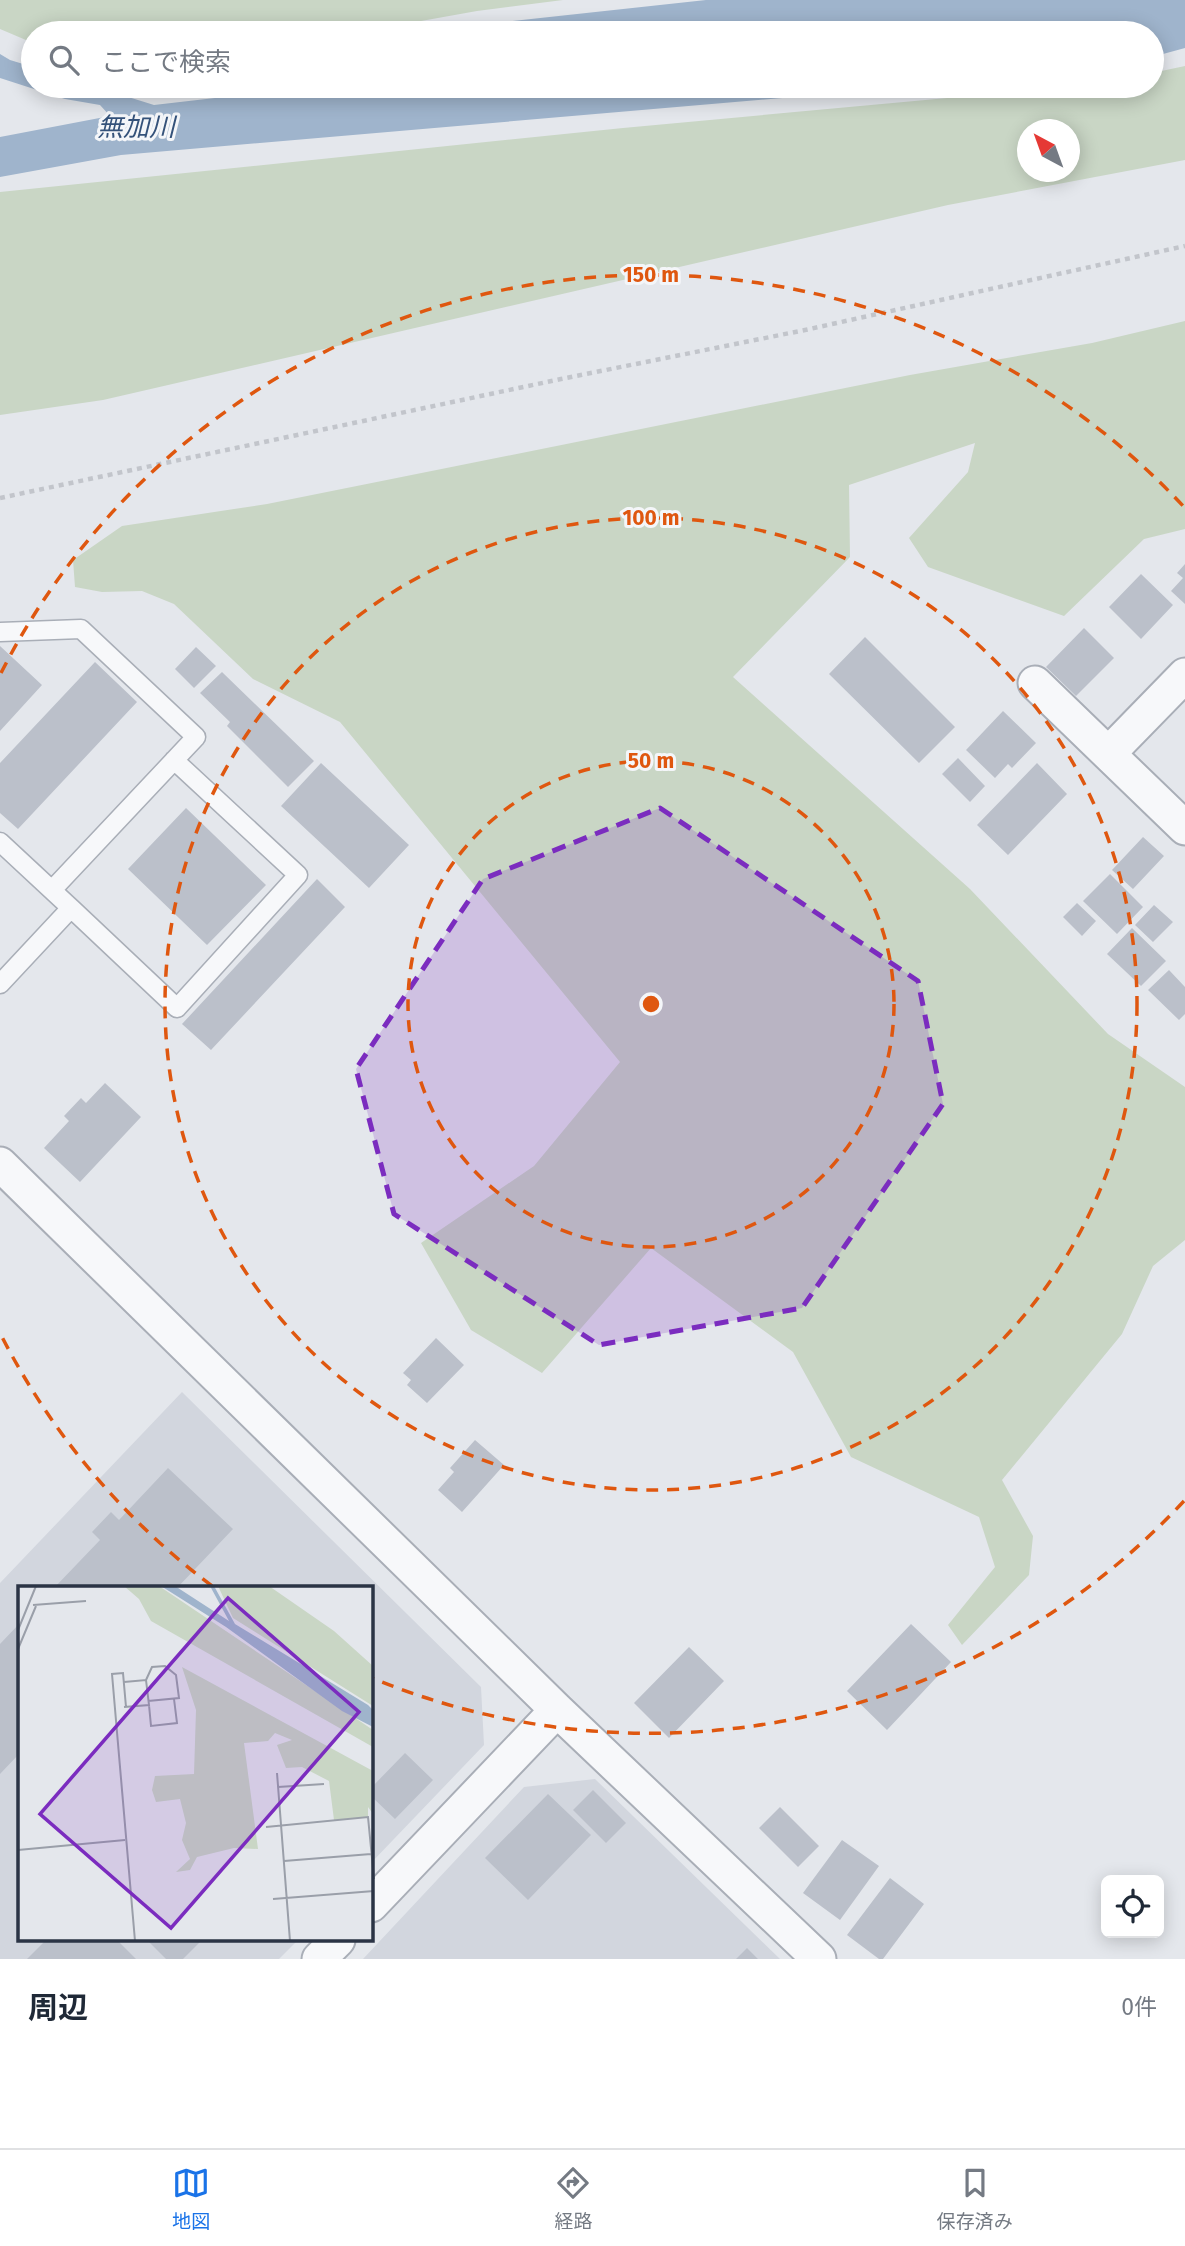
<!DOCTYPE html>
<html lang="ja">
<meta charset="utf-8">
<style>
:root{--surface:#fff;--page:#f6f6f7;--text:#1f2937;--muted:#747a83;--line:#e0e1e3;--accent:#1a73e8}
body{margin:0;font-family:"Fira Sans","Noto Sans JP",sans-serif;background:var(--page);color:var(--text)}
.controls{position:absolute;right:21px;bottom:21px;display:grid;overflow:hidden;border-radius:10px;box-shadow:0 4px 18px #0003}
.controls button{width:63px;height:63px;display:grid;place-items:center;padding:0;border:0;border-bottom:2px solid var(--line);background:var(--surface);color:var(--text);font:35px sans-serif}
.compass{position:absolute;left:1017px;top:119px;width:63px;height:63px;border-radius:50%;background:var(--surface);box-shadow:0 4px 18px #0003;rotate:319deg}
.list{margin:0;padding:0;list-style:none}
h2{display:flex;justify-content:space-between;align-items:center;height:91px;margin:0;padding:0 28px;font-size:30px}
h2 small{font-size:23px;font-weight:400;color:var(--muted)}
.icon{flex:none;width:38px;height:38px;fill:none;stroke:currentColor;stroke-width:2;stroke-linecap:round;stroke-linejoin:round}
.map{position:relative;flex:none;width:1185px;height:1959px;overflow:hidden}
.search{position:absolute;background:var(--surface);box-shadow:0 4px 18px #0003;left:21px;right:21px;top:21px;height:77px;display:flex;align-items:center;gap:18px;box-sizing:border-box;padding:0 24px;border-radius:38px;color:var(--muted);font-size:26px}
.sheet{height:189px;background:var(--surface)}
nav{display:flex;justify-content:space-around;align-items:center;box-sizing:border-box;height:98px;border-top:2px solid var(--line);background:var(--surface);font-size:19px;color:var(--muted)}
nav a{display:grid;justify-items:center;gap:4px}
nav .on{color:var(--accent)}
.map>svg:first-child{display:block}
.built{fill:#d2d6de}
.green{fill:#c9d6c5;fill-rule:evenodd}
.water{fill:#9fb4cc}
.building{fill:#bbc0ca}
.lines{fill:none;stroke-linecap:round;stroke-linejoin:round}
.service-casing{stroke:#a9aeb7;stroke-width:21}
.minor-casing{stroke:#a9aeb7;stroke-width:37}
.path{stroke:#c2c5cb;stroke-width:4.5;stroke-dasharray:5 5;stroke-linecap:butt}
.service{stroke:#f7f8fa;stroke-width:18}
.minor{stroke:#f7f8fa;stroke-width:33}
.marked{fill:#7b2cbf;fill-opacity:0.2;stroke:#7b2cbf;stroke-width:5;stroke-dasharray:14 9;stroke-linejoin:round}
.ring{fill:none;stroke:#df570f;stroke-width:3.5;stroke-dasharray:12 9}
.labels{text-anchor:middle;stroke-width:6;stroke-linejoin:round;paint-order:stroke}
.water-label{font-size:26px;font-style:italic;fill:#34527a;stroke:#f4f6f9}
.inset-road{fill:none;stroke:#9a9fa9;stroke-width:2}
.view{fill:#7b2cbf;fill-opacity:0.15;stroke:#7b2cbf;stroke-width:3.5}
.inset-edge{fill:none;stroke:#2b3445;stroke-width:3.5}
.centre{fill:#df570f;stroke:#f4f6f9;stroke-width:3.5}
.ring-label{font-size:21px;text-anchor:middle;font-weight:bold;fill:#df570f;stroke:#f4f6f9;stroke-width:6;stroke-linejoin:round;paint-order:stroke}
</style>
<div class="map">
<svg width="1185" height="1959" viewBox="0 0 1185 1959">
<rect width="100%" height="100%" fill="#e4e7ec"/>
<path class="built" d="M182,1392l299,295 3,58 -113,118v-275h-352v352h279l-19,19h-279v-376z
M595,1779l185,180h-417l161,-172z"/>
<path class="green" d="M0,0h563l-86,11 -123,22h-321v10l-33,-14z
M1185,66v94l-237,45 -845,195 -103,15v-223l623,-64 453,-42h76v-13zM1028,130h42v42h-42z
M1185,321v208l-41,10 -80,77 -136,-49 -19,-29 59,-66 7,-29 -126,42 1,72 -117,120 237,212 138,145 77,53v153l-32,26 -31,68 -120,146 31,56 -4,39 -67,70 -14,-20 47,-58 -16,-50 -128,-60 -58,-105 -142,-104 -109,125 -71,-43 -50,-87 113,-77 86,-104 -280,-340 -87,-43 -79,-75 -32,-13 -40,1 -27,-5 -2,-27 49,-34 145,-22 643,-129 182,-32z"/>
<path class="water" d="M706,0h479v48l-33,9v-24h-683l17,-9z
M0,54l10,6 23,7v19h60l61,19 165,-19h602l-800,69 -121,22v-40l110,-21 -10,-11 -35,-6 -65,-21z"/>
<path class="building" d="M1185,564v40l-14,-13 12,-13 -6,-5z
M1141,574l32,31 -32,34 -32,-32z
M1084,628l30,30 -38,38 -30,-29z
M865,637l90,90 -36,36 -90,-89z
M0,646l42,39 -42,46z
M196,647l20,19 -22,22 -19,-19z
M95,662l42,40 -119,127 -18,-16v-50z
M222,672l92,89 -26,26 -61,-61 3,-4 -30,-29z
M1003,711l33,32 -24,25 -4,-4 -13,14 -29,-28z
M958,758l27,28 -15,16 -28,-28z
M321,763l88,82 -40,43 -88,-82z
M1037,763l30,31 -59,61 -31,-30z
M186,808l80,77 -59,60 -79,-76z
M1143,837l21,19 -31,33 -21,-19z
M1110,874l33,33 -26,27 -34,-33z
M317,879l28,28 -134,143 -29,-26z
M1077,903l19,18 -14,15 -19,-19z
M1154,905l19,17 -20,20 -18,-17z
M1132,928l34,33 -25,25 -34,-32z
M1169,970l16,17v27l-6,6 -31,-30z
M105,1083l36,34 -61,65 -36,-34 25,-27 -5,-5 17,-18 5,5z
M436,1338l28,27 -37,38 -20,-18 4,-5 -8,-7z
M475,1440l29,25 -42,47 -24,-22 16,-18 -4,-4z
M168,1468l65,61 -56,59h-123l46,-48 -8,-8 19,-20 8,8z
M19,1624v130l-19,20v-130z
M911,1624l40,38 -64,68 -40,-39z
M689,1647l35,34 -55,57 -35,-35z
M405,1753l28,27 -38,39 -24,-23v-8z
M593,1790l33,33 -20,20 -33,-33z
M548,1794l43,41 -63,65 -43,-42z
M780,1807l39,39 -21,21 -39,-39z
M842,1840l37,26 -39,54 -37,-27z
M890,1878l34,26 -41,55h-4l-32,-24z
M46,1940h71l19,19h-109z
M147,1940h55l-19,19h-17z
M747,1948l11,11h-22z"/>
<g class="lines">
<g class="service-casing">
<path id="service" d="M0,632l81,-3 115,108 -144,153
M0,842l71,66 -71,76
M71,908l106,100 121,-133 -124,-115"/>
</g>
<g class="minor-casing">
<path id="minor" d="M1035,683l150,145
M1109,753l76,-78
M0,1164l557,546 262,249
M371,1905l186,-195
M319,1959l19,-19"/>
</g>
<path class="path" d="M0,498l561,-119 244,-49 380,-84"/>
<use href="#service" class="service"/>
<use href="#minor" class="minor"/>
</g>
<path class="marked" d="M660,808l258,173 25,123 -141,204 -203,37 -205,-131 -38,-145 127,-190z"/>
<g class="ring">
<circle cx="651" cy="1004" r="243"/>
<circle cx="651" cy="1004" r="486"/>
<path d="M1184 1501A729 729 0 0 1 372 1678M212 1586A729 729 0 0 1 1 1335M1 673A729 729 0 0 1 1184 507"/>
</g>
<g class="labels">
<g class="water-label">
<text x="136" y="136">無加川</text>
</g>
</g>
<g transform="translate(18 1586)">
<rect width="355" height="355" fill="#e4e7ec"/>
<path d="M106,0h35l214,144v17l-222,-126 -12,-22zM200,0h51l65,45 39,35v40l-140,-88zM164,81l191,104v43l-5,-7v10l-34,3 -5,-39 -27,-14 -16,1 -9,-23 15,-5 -17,-7 -7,8 -24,2 14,106 -24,-1 -37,9 -7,13 -14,2 14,-13 -8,-19 4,-17 -6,-24 -24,3 -4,-12 3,-14 39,-2 2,-64z" fill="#c9d6c5"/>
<path d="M143,0h14l54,35 -19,-35h4l21,38 133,81 5,5v17l-31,-16 -116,-84z" fill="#9fb4cc"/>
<path class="inset-road" d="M15,19l53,-4M0,44l18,-44M0,63l18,-43M128,94l6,-13 13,-1 11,9 3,23 -31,3M106,96l22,-2 3,25 -25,2M131,119l2,21 26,-3 -3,-24M108,121l-3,-34 -11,1 23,267M259,187l13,168M260,201l46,-3M248,241l102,-10 6,62M0,264l107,-10M266,275l87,-7M255,313l101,-8"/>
<path class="view" d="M210,12l131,114 -188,216 -131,-114z"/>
<rect width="355" height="355" class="inset-edge"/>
</g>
<circle cx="651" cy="1004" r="10" class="centre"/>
<g class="ring-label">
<text x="651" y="282">150 m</text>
<text x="651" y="525">100 m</text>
<text x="651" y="768">50 m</text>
</g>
</svg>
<div class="controls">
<button><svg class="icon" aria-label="locate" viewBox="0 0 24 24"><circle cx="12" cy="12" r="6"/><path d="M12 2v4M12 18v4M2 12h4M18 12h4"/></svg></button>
</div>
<svg class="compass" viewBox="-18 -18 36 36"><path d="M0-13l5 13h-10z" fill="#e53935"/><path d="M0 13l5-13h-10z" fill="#747a83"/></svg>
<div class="search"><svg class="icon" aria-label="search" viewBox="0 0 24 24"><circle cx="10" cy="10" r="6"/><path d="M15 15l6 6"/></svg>ここで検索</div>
</div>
<section class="sheet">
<h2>周辺<small>0件</small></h2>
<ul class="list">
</ul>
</section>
<nav>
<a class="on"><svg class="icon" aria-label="map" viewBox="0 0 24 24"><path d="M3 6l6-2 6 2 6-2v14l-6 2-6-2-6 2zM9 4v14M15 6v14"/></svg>地図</a>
<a><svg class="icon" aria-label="directions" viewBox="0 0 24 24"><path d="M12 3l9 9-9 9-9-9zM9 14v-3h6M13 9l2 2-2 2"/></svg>経路</a>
<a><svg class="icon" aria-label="saved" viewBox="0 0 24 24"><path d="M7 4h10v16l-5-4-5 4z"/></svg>保存済み</a>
</nav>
